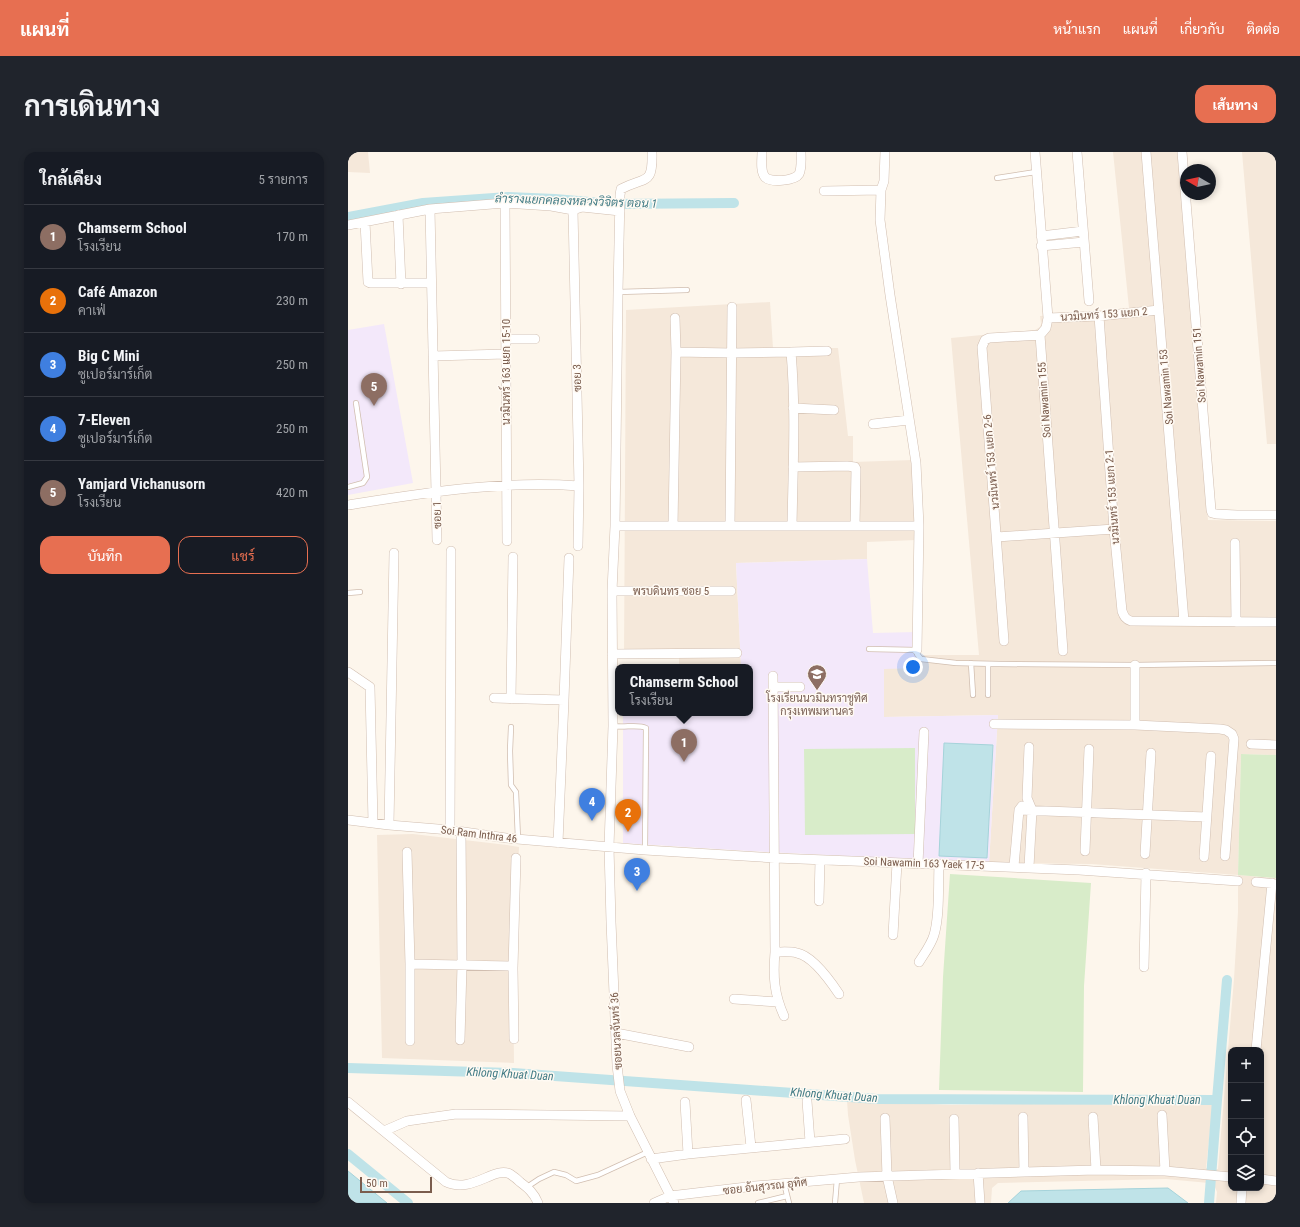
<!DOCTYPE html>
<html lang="th">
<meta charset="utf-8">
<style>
:root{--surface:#171b24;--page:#20242c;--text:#f1f3f6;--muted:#9ea1a6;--line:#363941;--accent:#e76f51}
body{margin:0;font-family:"Roboto Condensed",Sarabun,sans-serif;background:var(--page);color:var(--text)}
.controls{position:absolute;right:12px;bottom:12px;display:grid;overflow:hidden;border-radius:8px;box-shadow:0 2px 6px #0003}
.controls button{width:36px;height:36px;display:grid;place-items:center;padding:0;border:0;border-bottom:1px solid var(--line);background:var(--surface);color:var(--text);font:20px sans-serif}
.compass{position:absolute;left:832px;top:12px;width:36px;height:36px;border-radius:50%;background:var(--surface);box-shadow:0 2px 6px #0003;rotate:279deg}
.scale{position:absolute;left:12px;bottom:10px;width:72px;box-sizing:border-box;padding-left:4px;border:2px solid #7a5c4d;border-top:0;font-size:11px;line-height:14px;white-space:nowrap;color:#7a5c4d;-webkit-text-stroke:3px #fffaf3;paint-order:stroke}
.you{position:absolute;left:565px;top:515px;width:14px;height:14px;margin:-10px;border:3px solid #fff;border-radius:50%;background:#1a73e8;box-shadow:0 0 0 6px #1a73e833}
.badge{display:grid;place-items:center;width:26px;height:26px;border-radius:50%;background:var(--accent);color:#fff;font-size:13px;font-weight:700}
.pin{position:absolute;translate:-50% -33px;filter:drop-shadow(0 1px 2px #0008)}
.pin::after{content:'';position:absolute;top:21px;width:14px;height:12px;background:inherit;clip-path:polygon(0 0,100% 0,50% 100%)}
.popup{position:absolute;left:267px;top:512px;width:138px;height:52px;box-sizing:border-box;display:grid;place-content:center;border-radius:8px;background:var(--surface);filter:drop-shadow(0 1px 3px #0005);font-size:13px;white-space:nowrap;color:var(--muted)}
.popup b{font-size:15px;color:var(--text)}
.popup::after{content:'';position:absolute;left:50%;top:100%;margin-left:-8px;border:8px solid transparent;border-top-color:var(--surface)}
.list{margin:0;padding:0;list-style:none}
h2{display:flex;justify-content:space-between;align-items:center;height:52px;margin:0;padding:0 16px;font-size:17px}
h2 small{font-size:13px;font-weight:400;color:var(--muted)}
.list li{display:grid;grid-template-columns:26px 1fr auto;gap:12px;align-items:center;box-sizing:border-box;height:64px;padding:0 16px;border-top:1px solid var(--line)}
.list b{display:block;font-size:15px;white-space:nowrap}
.list p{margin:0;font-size:13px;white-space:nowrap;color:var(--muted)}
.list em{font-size:13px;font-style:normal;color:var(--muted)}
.actions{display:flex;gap:8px;padding:12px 16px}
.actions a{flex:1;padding:9px 0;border:1px solid var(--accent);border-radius:12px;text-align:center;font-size:14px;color:var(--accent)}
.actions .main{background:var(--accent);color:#fff}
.icon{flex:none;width:22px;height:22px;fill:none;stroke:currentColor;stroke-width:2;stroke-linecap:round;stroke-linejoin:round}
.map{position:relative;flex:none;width:928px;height:1051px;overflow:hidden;border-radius:12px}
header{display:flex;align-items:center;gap:24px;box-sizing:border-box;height:56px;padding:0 20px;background:var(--accent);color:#fff}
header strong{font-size:19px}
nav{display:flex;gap:22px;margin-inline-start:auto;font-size:14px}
.intro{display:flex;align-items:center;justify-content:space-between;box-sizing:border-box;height:96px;padding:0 24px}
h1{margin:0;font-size:28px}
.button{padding:10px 18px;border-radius:12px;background:var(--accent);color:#fff;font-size:14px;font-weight:700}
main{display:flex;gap:24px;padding:0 24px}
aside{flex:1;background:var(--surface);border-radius:12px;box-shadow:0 2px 6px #0003}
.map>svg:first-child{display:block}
.residential{fill:#f5e8da;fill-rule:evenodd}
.education{fill:#f3e8fa}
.green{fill:#d8ecc9}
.water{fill:#bfe3e8;stroke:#a5d3da}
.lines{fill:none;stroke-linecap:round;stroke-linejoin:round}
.canal{stroke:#bfe3e8;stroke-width:10}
.service-casing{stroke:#d1beb0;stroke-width:6}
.minor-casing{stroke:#d1beb0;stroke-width:10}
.service{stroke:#fff;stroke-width:4.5}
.minor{stroke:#fff;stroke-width:9}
.labels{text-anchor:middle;stroke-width:3;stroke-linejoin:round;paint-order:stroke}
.street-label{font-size:11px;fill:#7a5c4d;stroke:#fffaf3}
.education-label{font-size:11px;fill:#785e54;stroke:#fffaf3}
.water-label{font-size:12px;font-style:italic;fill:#437c86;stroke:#fffaf3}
</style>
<header>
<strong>แผนที่</strong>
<nav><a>หน้าแรก</a><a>แผนที่</a><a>เกี่ยวกับ</a><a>ติดต่อ</a></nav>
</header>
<div class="intro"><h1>การเดินทาง</h1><a class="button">เส้นทาง</a></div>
<main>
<aside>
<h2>ใกล้เคียง<small>5 รายการ</small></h2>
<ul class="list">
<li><span class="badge" style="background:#8d6e63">1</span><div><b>Chamserm School</b><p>โรงเรียน</p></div><em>170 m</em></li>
<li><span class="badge" style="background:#e8710a">2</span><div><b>Café Amazon</b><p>คาเฟ่</p></div><em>230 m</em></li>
<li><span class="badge" style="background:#3f7fe0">3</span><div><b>Big C Mini</b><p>ซูเปอร์มาร์เก็ต</p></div><em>250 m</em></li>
<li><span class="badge" style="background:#3f7fe0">4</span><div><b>7-Eleven</b><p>ซูเปอร์มาร์เก็ต</p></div><em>250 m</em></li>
<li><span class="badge" style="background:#8d6e63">5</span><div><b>Yamjard Vichanusorn</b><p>โรงเรียน</p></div><em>420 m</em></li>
</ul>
<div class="actions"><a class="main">บันทึก</a><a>แชร์</a></div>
</aside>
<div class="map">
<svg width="928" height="1051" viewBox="0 0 928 1051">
<rect width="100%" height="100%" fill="#fdf6ec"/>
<path class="residential" d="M0,0h20l2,21 -22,-1z
M765,0h67l28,368 68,1v234l-35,-1 -3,121 38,3v325h-60l1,-11 -2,-5 -6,-4 -43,-4 -168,4 -6,5 -1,15h-127l-9,-43 -7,-45 -1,-15 104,5 186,-3 76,1 -7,65 12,1 16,-190 4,-67v-37l-147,-11 -102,-1 9,-148 -114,2 -1,-49h34v-13h62l-28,-317 84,-8 5,-3 1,-3 -1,-8 89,-8zM883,898h30v138h-30z
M894,0h34v292h-9z
M422,150l3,46h65l10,88h5v26l60,-2 3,80 -49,2v17l-131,4 5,104h-62v-11h-55l2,-346z
M65,682l94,11 12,2 -6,121 1,95 -132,-5 -5,-223z"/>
<path class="education" d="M36,172l29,159 -65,12v-165z
M519,407l6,74 43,-1 1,36 -33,1v48l114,-2 -9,148 -240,-12 -126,-8v-130h127v-46h-9l-5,-104z"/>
<path class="green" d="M567,596v86l-110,1 -1,-86z
M893,602l35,1v123l-38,-3z
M602,722l141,9 -7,103 -1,106 -144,-2 4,-113z"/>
<path class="water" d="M596,591l49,2 -6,113 -48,-2z
M0,1019l39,32h-39z
M820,1036l20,15h-180l13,-12z"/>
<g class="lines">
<path class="canal" d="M0,65l75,-14 85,-6 47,2 57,5 122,-1
M0,916l165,5 364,26 340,1 -8,103
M869,948l10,-120
M0,1002l60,49"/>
<g class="service-casing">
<path id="service" d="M649,26l39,-6
M270,140l69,-2
M0,335l15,-4 4,-6 -11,-74
M0,441l12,-1
M521,497l48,1v4l4,5 35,4 43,1 136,1 141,-2
M623,511l2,32
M640,512v31
M265,574c10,2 26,-2 33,2l-1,122
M163,575l-1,24 1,34 5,7 2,47
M436,1031l5,20
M179,1035l12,-8 15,-7 12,3 10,6 22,-6 50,-23
M410,1051l29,-7
M487,1051l2,-24"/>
</g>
<g class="minor-casing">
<path id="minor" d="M304,0c1,34 -6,24 -31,37l-1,6 -2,97 -3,234 -3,65 1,135 -4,121 2,75 6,143 3,26 10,25 44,87
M414,0c0,7 -2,19 3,25 5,6 30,4 34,-3 3,-6 2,-16 2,-22
M537,0l-1,29 -3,9 -1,30 10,75 26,168 3,63 -2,124
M687,0l13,166 -2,10 -6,7 23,316
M729,0l12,149
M798,0l38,469
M834,0l29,358 1,3 4,1 21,1h39
M476,39l57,-1
M157,51l2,338
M82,57l7,331
M225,58l6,276 -1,60
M50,63l3,69
M17,70l3,60 2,1h61
M0,73l82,-16 75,-6 46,3 22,4 9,-3 38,4
M693,84l42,-5
M693,94l43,-4
M751,164l15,213 8,82c2,5 3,8 9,10l145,1
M700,166l51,-2 60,-6
M158,187h29
M328,200l56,1 59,-1
M85,204l73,-2
M445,256l41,2
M525,272l36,-4
M445,315l54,-1 8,1 1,2 -1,57
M0,353c76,-12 153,-25 231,-19
M267,374h304
M325,374l3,-174 -1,-34
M382,374l2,-219
M444,374c1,-58 4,-117 -1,-174l36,-1
M649,385l117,-8
M887,391l1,79
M264,439h119
M656,489l-22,-294 3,-7 4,-2 51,-3
M264,502l125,-1
M0,520l22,15 3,136
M425,524l2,276c-2,24 -1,42 9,64
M426,535h26
M146,546l70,2
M163,547l2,-142
M646,572l141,1 85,4 6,1 6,4 2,5 -9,117
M787,573v-60
M903,592l25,1
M681,595l-2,51 5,12 -3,57
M671,658l187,7
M0,668l41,5 61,5 56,8 139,12 130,8 304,12 159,11
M41,673l5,-272
M102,678l1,-279
M210,691l6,-143 5,-142
M737,699l4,-102
M59,700l3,112v77
M797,702l6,-101
M856,705l7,-101
M570,712l6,-132
M666,714l5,-56 3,-4
M908,730l20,2
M471,749l1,-41
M545,783l4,-72
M427,800c7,0 15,-1 22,1 16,3 34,29 42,41
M571,810c5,-8 12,-17 15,-27 6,-20 4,-49 5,-70
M62,812l103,2
M796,815l2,-94
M386,847l44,3
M268,881l73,14
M166,887l-1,-71 3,-110
M112,888l2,-75 -1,-133
M908,898l16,-167
M398,948l5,47
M459,949l3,41
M0,950l98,80c26,12 48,-16 64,-8 3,2 7,5 10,8 8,6 14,11 18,21
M337,950l3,52
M814,963l3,56
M675,965l1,55
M745,965l3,53
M537,966l2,58 6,27
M606,967l1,54
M36,979l23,-10 49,-7 174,2
M303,1007l37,-5 157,-15
M630,1021l2,30
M913,1027l15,2
M306,1051l16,-7 85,-10 104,-9 237,-7 69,1 66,6
M893,1051l1,-15"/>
</g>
<use href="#service" class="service"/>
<use href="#minor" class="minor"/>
</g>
<defs>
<g id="school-pin" transform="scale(1)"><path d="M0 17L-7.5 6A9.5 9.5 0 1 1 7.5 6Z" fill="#8d6e63" stroke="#fffaf3"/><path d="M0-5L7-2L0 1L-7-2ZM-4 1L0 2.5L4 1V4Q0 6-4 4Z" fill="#fff"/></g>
</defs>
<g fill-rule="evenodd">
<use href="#school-pin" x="469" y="522"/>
</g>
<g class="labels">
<g class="street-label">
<text transform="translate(756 162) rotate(-4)" y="4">นวมินทร์ 153 แยก 2</text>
<text transform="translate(851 213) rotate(-94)" y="4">Soi Nawamin 151</text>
<text transform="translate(158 220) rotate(-90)" y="4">นวมินทร์ 163 แยก 15-10</text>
<text transform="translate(229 226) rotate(-91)" y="4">ซอย 3</text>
<text transform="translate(818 235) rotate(-95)" y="4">Soi Nawamin 153</text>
<text transform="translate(696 248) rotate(-94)" y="4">Soi Nawamin 155</text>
<text transform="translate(643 310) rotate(-95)" y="4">นวมินทร์ 153 แยก 2-6</text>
<text transform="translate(764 345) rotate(-94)" y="4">นวมินทร์ 153 แยก 2-1</text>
<text transform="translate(89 363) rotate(-91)" y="4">ซอย 1</text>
<text x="323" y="443">พรบดินทร ซอย 5</text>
<text transform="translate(131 682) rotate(7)" y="4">Soi Ram Inthra 46</text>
<text transform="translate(576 711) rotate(2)" y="4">Soi Nawamin 163 Yaek 17-5</text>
<text transform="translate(268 879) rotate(-93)" y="4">ซอยนวลจันทร์ 36</text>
<text transform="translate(417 1034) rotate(-6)" y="4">ซอย อ้นสุวรณ อุทิศ</text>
</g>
<g class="education-label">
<text x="469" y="550">โรงเรียนนวมินทราชูทิศ<tspan x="469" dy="13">กรุงเทพมหานคร</tspan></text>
</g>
<g class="water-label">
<text transform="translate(228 49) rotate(2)" y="4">ลำรางแยกคลองหลวงวิจิตร ตอน 1</text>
<text transform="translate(162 922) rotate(3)" y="4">Khlong Khuat Duan</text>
<text transform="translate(486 943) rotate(4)" y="4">Khlong Khuat Duan</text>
<text x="809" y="952">Khlong Khuat Duan</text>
</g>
</g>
</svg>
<div class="controls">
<button>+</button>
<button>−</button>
<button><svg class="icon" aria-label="locate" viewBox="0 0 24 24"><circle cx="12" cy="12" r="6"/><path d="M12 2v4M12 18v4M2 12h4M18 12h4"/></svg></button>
<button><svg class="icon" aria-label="layers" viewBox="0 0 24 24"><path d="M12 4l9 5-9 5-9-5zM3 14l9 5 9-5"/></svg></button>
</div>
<svg class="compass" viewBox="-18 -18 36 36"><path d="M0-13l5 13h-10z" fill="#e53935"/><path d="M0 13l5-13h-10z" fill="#9ea1a6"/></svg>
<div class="scale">50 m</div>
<div class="you"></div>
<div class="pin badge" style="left:336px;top:610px;background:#8d6e63">1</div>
<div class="popup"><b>Chamserm School</b>โรงเรียน</div>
<div class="pin badge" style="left:280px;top:680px;background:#e8710a">2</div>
<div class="pin badge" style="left:289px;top:739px;background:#3f7fe0">3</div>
<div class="pin badge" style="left:244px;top:669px;background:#3f7fe0">4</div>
<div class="pin badge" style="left:26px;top:254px;background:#8d6e63">5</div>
</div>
</main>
